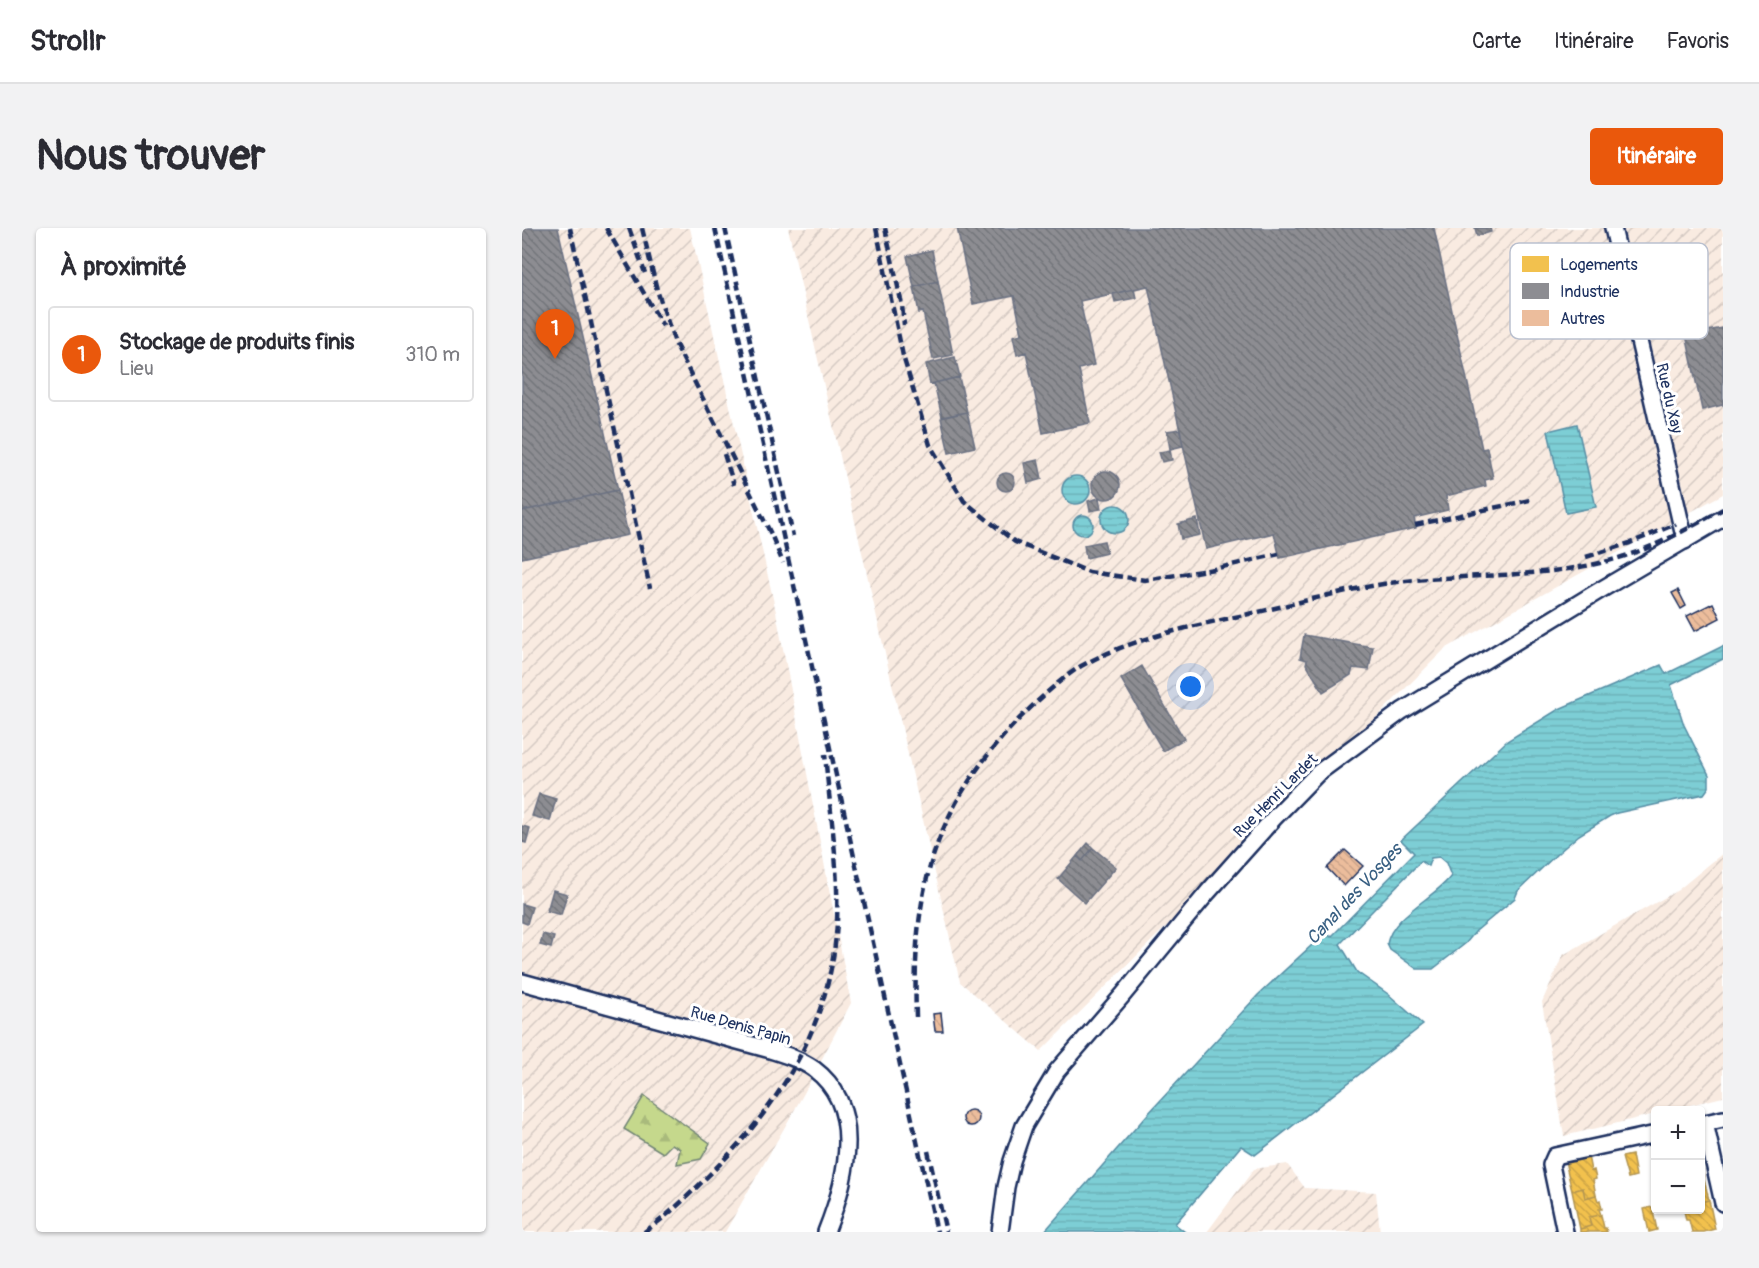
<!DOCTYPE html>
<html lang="fr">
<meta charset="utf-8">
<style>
:root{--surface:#fff;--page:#f2f2f3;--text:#2b2b33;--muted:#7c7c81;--line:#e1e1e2;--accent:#ea580c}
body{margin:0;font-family:Pangolin,sans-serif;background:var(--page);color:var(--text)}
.controls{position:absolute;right:18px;bottom:18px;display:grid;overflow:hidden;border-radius:6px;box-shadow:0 2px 4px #0004}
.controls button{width:54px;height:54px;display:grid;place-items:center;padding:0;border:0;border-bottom:2px solid var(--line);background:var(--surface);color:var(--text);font:30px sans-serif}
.you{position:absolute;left:669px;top:459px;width:21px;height:21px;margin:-15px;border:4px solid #fff;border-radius:50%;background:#1a73e8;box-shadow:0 0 0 9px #1a73e833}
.badge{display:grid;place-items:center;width:39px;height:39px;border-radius:50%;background:var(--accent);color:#fff;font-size:20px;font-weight:700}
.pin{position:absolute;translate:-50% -50px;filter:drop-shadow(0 2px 3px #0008)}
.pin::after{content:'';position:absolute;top:32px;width:21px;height:18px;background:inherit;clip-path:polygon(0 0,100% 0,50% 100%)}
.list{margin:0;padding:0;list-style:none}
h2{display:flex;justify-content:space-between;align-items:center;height:78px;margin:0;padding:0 24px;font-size:26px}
h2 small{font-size:20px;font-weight:400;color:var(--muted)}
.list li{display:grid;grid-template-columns:39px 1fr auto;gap:18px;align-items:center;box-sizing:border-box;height:96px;margin:0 12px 12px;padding:0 12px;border:2px solid var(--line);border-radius:6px}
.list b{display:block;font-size:22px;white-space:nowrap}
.list p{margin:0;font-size:20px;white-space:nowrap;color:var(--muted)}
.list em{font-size:20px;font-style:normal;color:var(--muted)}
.map{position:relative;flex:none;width:1201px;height:1004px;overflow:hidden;border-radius:6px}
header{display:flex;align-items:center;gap:36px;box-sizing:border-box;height:84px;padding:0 30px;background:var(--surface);border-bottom:2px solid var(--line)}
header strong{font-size:28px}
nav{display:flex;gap:33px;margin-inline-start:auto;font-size:21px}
.intro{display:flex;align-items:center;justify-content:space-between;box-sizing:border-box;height:144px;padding:0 36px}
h1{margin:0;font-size:42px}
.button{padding:15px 27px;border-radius:6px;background:var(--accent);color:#fff;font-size:21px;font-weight:700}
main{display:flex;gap:36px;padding:0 36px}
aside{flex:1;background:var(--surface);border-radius:6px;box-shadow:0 2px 4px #0004}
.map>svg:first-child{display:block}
.industrial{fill:url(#industrial-furrows)}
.forest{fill:url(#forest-firs);stroke:#708475;stroke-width:1.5}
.water{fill:url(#water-rules);stroke:#568ea5;stroke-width:1.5}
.homes{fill:url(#homes-back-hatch);stroke:#b29553;stroke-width:1.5}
.industry{fill:url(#industry-back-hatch);stroke:#6b7182;stroke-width:1.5}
.building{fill:url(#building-back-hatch);stroke:#1b2f5e;stroke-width:1.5}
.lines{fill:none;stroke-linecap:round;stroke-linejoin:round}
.street-casing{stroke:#1b2f5e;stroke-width:20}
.street{stroke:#fff;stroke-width:15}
.rail{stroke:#1b2f5e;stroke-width:4.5;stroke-dasharray:9 4.5;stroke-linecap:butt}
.labels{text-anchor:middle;stroke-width:6;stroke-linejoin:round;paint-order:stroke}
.street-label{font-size:16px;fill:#1b2f5e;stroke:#fff}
.water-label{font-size:18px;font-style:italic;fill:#385f82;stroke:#fff}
.key{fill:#fff;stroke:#bbc1cf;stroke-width:1.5}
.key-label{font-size:16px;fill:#1b2f5e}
</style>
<header>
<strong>Strollr</strong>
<nav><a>Carte</a><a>Itinéraire</a><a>Favoris</a></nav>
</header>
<div class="intro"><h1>Nous trouver</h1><a class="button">Itinéraire</a></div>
<main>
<aside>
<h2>À proximité<small></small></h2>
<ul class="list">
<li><span class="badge">1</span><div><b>Stockage de produits finis</b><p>Lieu</p></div><em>310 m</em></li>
</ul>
</aside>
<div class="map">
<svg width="1201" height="1004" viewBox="0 0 1201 1004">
<defs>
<pattern id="industrial-furrows" width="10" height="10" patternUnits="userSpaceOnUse" patternTransform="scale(1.5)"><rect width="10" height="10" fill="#f9ebe1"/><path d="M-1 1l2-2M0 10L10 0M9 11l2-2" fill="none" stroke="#d5cac3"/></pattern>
<pattern id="forest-firs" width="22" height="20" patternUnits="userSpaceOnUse" patternTransform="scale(1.5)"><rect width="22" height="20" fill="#c5d88c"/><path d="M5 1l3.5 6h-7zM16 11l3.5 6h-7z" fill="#a9ba7b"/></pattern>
<pattern id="water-rules" width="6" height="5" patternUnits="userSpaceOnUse" patternTransform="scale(1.5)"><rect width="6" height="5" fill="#7dced5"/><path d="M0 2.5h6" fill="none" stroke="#6bb1b9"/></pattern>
<pattern id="homes-back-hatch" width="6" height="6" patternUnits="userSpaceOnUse" patternTransform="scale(1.5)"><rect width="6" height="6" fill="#f2c14e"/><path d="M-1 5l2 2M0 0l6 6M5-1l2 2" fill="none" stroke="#cfa646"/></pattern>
<pattern id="industry-back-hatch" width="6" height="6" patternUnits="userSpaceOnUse" patternTransform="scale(1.5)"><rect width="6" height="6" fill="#8d8d92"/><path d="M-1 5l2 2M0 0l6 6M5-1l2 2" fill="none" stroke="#72747a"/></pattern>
<pattern id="building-back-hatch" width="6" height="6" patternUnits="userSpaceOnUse" patternTransform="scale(1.5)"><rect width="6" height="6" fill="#ecbd9c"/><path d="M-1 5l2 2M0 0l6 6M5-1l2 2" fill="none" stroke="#caa389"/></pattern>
</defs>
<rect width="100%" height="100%" fill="#fff"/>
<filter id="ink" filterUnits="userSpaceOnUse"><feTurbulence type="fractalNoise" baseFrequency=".0167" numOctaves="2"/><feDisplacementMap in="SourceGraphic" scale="12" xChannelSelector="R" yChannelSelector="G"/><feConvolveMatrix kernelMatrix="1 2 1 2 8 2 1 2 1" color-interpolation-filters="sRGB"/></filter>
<g filter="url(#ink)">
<path class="industrial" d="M0,0h168l86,384 75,391 -48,92 -78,137h-203z
M266,0h935v266l-278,155 -404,402 -81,-69z
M1201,625v244l-54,13h-13l-1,4 -91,22 -22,-134 21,-47 115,-65z
M765,936l18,24 71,4 4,40h-173l47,-63z"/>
<path class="forest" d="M122,868l66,47 -9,16 -24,5 3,-15 -8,-5 -9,9 -39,-24z"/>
<path class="water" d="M1055,196l19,83 -30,6 -18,-82z
M540 262a14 14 0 1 1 28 0a14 14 0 1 1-28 0Z
M579 291a14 14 0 1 1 28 0a14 14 0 1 1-28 0Z
M551 297a10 10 0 1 1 20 0a10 10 0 1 1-20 0Z
M1201,418v13l-52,26 13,40 25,50v12l-5,7 -87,19 -7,3 -31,19 -21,18 -40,38 -3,7 -39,33 -10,12 -33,26h-16l-27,-19 -3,-6c5,-29 49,-47 64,-68l-5,-13 -7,-6 -8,1 -3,8 -7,-5 -81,83 17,28 31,22 35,31 -168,130 -14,-9 -66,78 10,8h-141l103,-117 111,-120 68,-63 5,5 83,-84 -13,-13 106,-99 52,-32 102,-44 5,9z"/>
<path class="homes" d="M1110,927l4,21 -8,2 -6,-21z
M1066,928l3,15 3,-1 2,9 -3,1 3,15 -11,3 -2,-10 -11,3 -7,-30z
M1178,935l9,37 -9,2z
M1061,960l2,10 11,-3 2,6 2,-1 2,9h-3l2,6 -12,2 2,9 -11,3 -8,-38z
M1187,972l6,29 -11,3h-12l-3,-12h-3l-2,-9 16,-1v-8z
M1130,979l5,23 -8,2 -5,-23z
M1079,987l3,13h2l1,4h-27v-3l11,-3 -2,-9z"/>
<path class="industry" d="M0,0h36l60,262 -96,21z
M435,0h477l48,221 5,-1 6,30 -8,2 1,6 -40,10 2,14 -34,8 2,10 -136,30 -6,-25 -68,16 -58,-263 -68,15 14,64 -15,4 11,54 -47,10 -17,-81 -9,3 -4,-19 9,-2 -8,-38 -41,8z
M953,0h15l1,4 -14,4z
M410,22l6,31 -24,6 -7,-31z
M416,53l15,74 -20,4 -10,-47 -4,1 -5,-26z
M612,61l2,9 -21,4 -2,-8z
M1201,100v77l-21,5 -16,-75z
M433,129l5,20 -30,7 -4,-20z
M437,149l8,35 -25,5 -8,-34z
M445,184l8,35 -26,6 -8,-35z
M658,201l3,17 -13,3 -3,-18z
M648,222l2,10 -10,2 -3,-10z
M516,232l4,19 -14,4 -4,-20z
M570 257a14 14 0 1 1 28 0a14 14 0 1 1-28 0Z
M475 254a9 9 0 1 1 18 0a9 9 0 1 1-18 0Z
M96,262l10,45 -106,23v-47z
M577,270l2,11 -11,2 -2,-10z
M675,291l3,16 -19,4 -3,-15z
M582,313l3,12 -21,5 -2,-13z
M782,407l69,12 -4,23 -16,-2 -2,7 -28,17 -17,-28 1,-4 -7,-2z
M620,438l42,73 -21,12 -42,-72z
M17,566l17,5 -6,22 -18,-5z
M0,598l8,2 -4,15 -4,-1z
M566,615l5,5 -11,13 -5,-5z
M571,620l23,19 -31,36 -27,-24 19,-23 5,5z
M31,662l14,4 -6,21 -14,-4z
M0,676l10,3 -5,17 -5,-2z
M21,706l11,3 -3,11 -11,-3z"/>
<path class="building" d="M1156,362l8,16 -5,3 -9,-16z
M1191,375l7,15 -25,13 -8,-15z
M823,622l18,16 -19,20 -17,-18z
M419,785l2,18h-8l-2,-17z
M441 890a8 8 0 1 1 16 0a8 8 0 1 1-16 0Z"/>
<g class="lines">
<g class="street-casing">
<path id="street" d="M1091,0l72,313
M0,754l245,67c16,5 33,10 47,20 52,39 32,113 12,163
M1183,895l18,-4
M1178,896l5,-1 18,80
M478,1004l6,-45 6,-26 12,-35 33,-55 65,-75 86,-104 66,-74 44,-45 84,-62 195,-119 126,-74
M1043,1004l-14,-67 4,-9 101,-22"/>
</g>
<use href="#street" class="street"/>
<path class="rail" d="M48,0l80,360
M84,0l57,98
M107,0l16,45
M120,0l15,62 18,53 96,191 12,29
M193,0l222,1004
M203,0l68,308
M354,0l27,128 27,89 34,56 51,41 74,30 56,8 69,-11 65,-15
M363,0l17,77 2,20
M202,226l10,31
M893,297l115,-25
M1064,329l44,-14 46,-19
M394,789c-4,-125 16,-208 105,-300 14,-14 45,-43 62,-52 54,-29 116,-40 175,-53 49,-11 99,-26 148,-31 74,-8 154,-2 225,-27 28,-9 66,-30 92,-45
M406,923l18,81
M122,1004c24,-16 44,-36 65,-57 71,-70 122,-150 128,-253 2,-56 -7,-112 -12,-168"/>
</g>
</g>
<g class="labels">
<g class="street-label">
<text transform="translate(1148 170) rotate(77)" y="6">Rue du Xay</text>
<text transform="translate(753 567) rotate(-45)" y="6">Rue Henri Lardet</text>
<text transform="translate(219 797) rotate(16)" y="6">Rue Denis Papin</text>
</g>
<g class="water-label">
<text transform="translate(832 666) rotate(-47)" y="6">Canal des Vosges</text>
</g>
</g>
<rect x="988" y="15" width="198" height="96" rx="9" class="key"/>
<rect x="1000" y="28" width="27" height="16" fill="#f2c14e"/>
<rect x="1000" y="55" width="27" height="16" fill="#8d8d92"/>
<rect x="1000" y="82" width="27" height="16" fill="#ecbd9c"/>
<g class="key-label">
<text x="1038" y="42">Logements</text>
<text x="1038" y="69">Industrie</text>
<text x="1038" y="96">Autres</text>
</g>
</svg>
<div class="controls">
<button>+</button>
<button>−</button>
</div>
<div class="you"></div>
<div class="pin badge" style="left:33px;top:131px">1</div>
</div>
</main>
